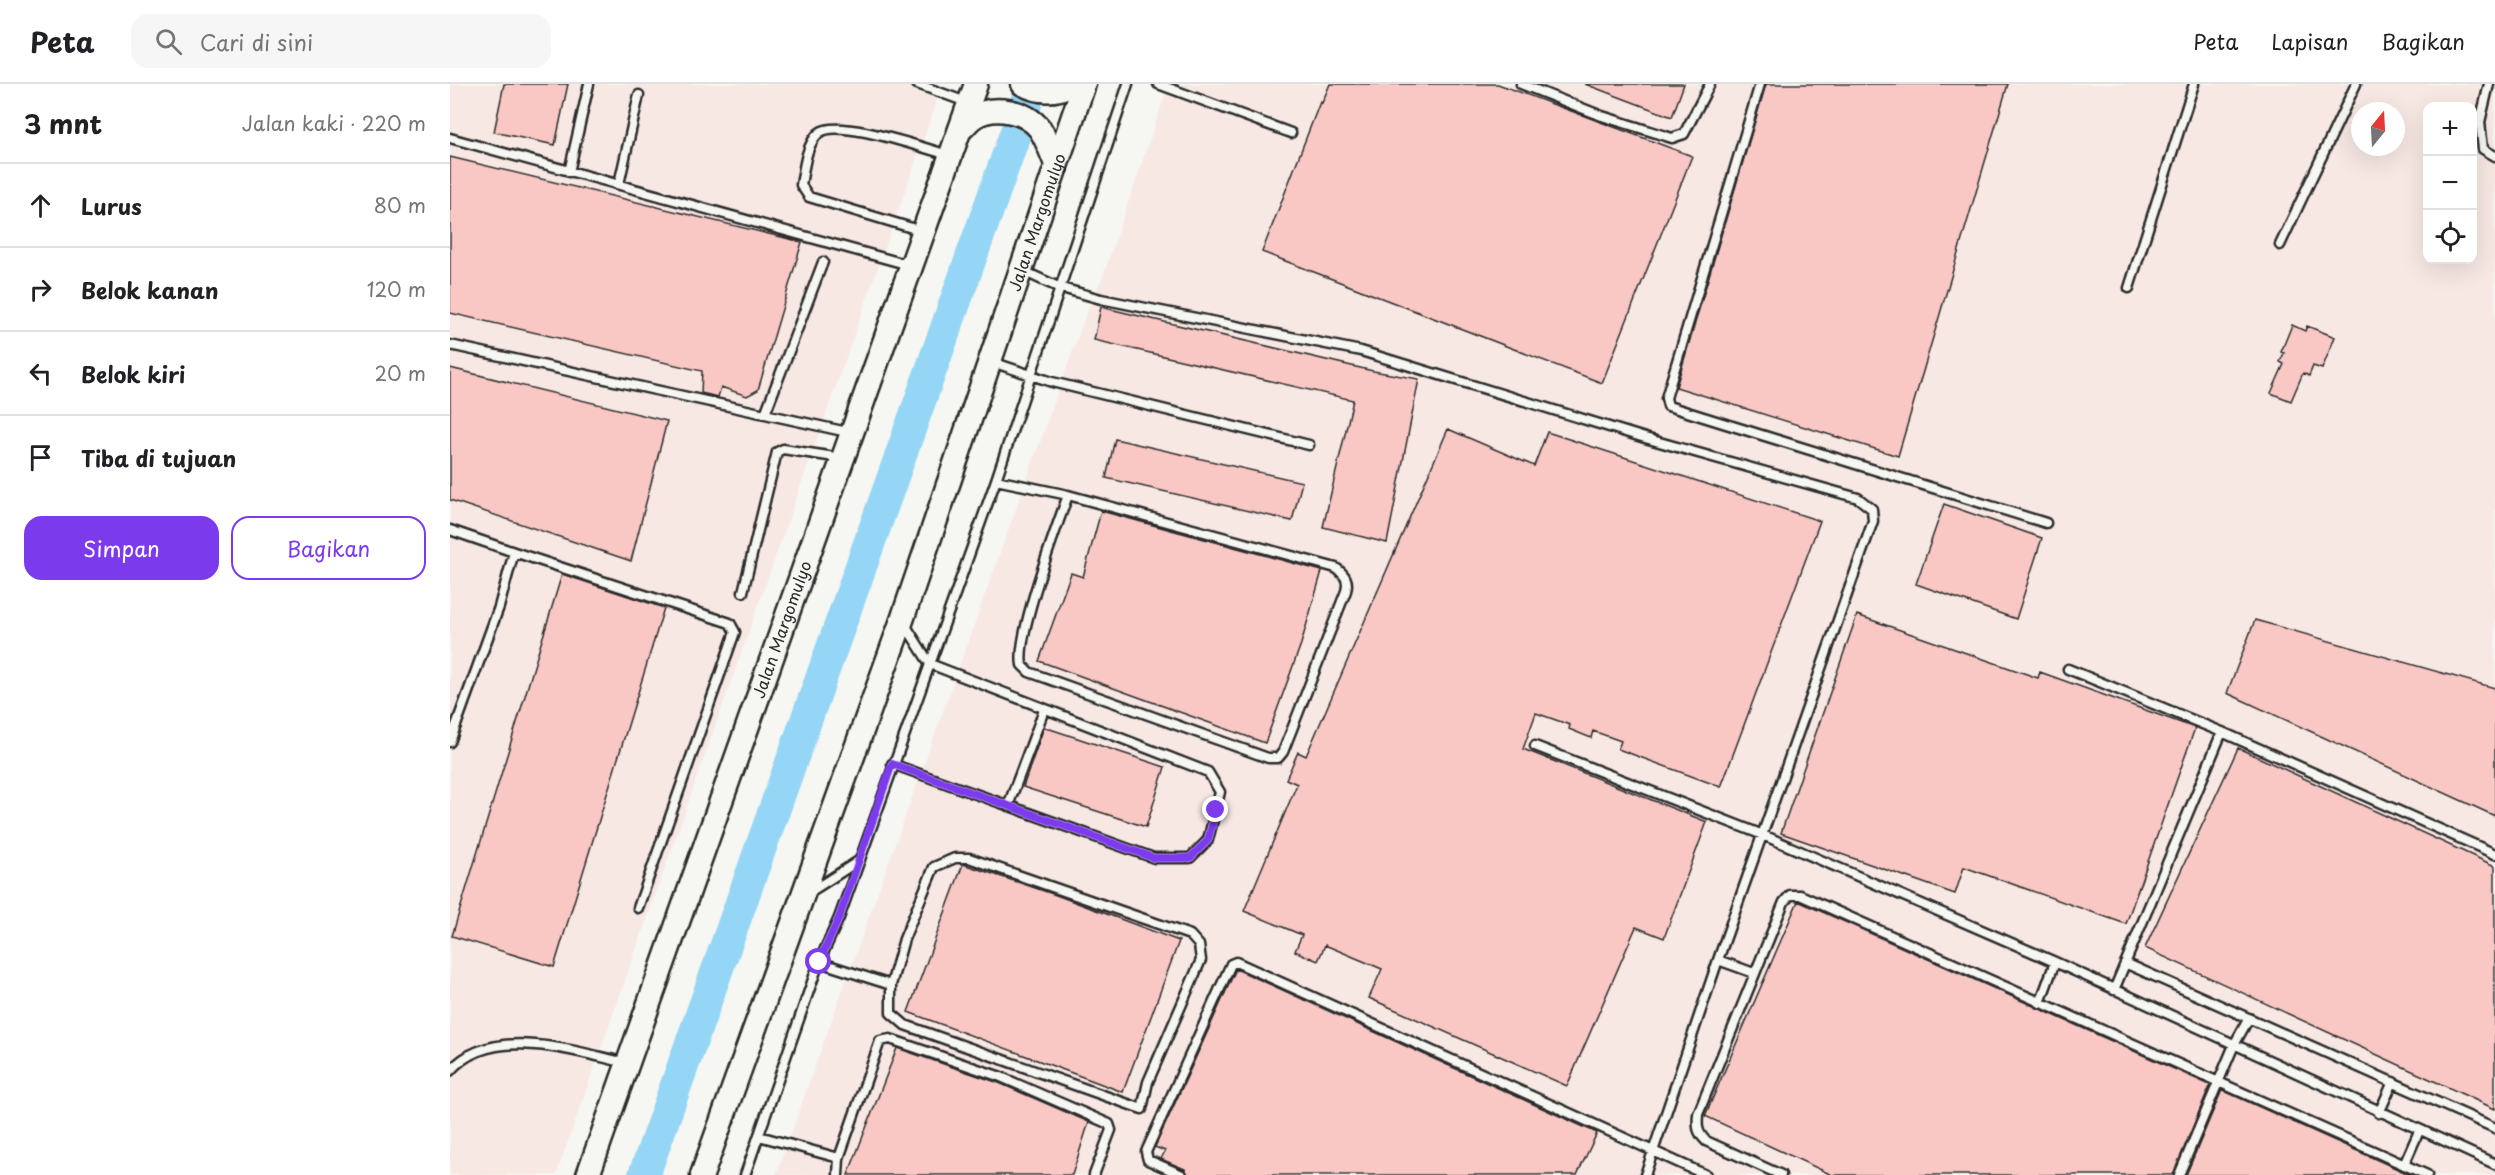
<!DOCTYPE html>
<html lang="id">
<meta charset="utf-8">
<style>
:root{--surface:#fff;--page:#f6f6f6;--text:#202124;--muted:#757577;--line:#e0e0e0;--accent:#7c3aed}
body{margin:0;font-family:"Playpen Sans",sans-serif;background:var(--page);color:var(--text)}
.controls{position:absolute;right:18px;top:18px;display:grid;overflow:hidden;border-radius:12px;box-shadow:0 6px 24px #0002}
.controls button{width:54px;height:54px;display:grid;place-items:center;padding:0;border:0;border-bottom:2px solid var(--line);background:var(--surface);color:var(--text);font:30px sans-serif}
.compass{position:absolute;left:1901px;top:18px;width:54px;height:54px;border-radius:50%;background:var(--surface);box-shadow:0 6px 24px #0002;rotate:18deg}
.stop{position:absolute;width:18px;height:18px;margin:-14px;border:4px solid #7c3aed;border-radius:50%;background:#fff}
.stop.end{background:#7c3aed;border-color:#fff;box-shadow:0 2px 6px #0008}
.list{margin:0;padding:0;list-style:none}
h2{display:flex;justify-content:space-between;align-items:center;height:78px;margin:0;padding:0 24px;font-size:26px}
h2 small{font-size:20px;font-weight:400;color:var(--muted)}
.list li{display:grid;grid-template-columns:39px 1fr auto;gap:18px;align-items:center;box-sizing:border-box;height:84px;padding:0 24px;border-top:2px solid var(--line)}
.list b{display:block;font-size:22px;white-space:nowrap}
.list em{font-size:20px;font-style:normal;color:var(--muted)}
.actions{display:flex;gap:12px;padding:18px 24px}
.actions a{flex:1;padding:14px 0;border:2px solid var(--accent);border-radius:18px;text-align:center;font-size:21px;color:var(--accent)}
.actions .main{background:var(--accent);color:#fff}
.icon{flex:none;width:33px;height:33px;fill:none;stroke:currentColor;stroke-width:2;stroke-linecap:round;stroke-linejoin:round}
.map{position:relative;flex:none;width:2045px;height:1091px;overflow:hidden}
header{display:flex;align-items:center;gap:36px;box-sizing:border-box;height:84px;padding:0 30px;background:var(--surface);border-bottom:2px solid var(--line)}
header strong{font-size:28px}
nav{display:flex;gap:33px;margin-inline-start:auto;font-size:21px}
.search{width:420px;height:54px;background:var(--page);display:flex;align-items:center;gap:15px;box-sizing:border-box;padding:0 21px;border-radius:18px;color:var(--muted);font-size:22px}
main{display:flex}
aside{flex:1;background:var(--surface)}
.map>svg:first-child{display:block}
.built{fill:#f7e8e4;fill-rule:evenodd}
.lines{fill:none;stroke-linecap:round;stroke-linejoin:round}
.river{stroke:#95d6f6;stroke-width:32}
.building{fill:#f9c8c4;stroke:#2b2b2b;stroke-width:1.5}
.service-casing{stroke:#2b2b2b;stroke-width:13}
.secondary-casing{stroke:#2b2b2b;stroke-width:27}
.service{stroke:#f6f6f2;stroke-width:8}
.secondary{stroke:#f6f6f2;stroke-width:22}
.route{stroke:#7c3aed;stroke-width:8}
.labels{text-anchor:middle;stroke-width:6;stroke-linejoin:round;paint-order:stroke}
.street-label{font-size:16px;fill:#2b2b2b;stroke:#f6f6f2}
</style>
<header>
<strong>Peta</strong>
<div class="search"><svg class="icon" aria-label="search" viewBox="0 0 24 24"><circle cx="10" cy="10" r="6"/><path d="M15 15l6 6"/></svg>Cari di sini</div>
<nav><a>Peta</a><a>Lapisan</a><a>Bagikan</a></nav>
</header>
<main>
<aside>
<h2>3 mnt<small>Jalan kaki · 220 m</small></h2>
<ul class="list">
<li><svg class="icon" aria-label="ahead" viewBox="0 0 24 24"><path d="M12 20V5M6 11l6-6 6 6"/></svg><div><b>Lurus</b></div><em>80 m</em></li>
<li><svg class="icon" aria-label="right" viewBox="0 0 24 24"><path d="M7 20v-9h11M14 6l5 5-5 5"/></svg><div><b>Belok kanan</b></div><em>120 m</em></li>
<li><svg class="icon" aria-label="left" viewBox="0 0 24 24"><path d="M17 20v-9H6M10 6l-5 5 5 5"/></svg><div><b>Belok kiri</b></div><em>20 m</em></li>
<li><svg class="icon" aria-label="arrive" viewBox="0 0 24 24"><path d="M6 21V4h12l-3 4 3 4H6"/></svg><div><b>Tiba di tujuan</b></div></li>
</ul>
<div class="actions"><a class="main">Simpan</a><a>Bagikan</a></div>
</aside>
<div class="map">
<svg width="2045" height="1091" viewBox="0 0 2045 1091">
<rect width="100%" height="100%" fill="#f6f6f2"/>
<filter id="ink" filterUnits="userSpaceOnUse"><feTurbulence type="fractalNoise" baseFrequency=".0167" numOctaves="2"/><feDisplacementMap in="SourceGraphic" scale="12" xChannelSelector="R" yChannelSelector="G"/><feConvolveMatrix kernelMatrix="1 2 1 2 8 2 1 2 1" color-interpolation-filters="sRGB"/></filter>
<g filter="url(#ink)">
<path class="built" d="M0,0h493l-387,1091h-106z
M719,0h1326v1091h-1719l312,-866 15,-33zM1978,22h44v154h-44zM1910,27h36v36h-36z"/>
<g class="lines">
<path class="river" d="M194,1091l389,-1091"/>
</g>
<path class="building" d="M54,0h64l-13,61 -61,-13z
M880,0h168l194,72 -90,227 -340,-131 58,-150 2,1z
M1135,0h99l-12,33z
M1316,0h242l-110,372 -222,-69z
M0,73l352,85 -44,148 -11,6 -26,-9 -3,10 -17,-4 1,-22 -252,-58z
M651,223l272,64 46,8 -32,164 -64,-16 30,-127 -259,-60z
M1842,241l13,6 2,-5 28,11 -13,32 -9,-3 -4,10 -6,-3 -12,28 -20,-8 13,-29 -4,-2 4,-9 -3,-1z
M0,284l217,53 -36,140 -181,-61z
M998,345l86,37 13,-34 273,89 -99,266 -103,-38 3,-8 -28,-10 -2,7 -22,-9 1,-4 -34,-12 -13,36 184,73 -43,116 -28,-11 -69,159 -198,-88 13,-29 -57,-24 -7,16 -23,-10 7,-16 -58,-24 53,-127 -11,-5 12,-27 8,4z
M665,355l187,43 -10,39 -186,-43z
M1494,420l98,34 -26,81 -100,-35z
M651,427l221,60 -21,73 -36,99 -226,-82 32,-88 12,4z
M112,490l102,34 -110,359 -102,-31z
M1407,531l181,63 2,-6 155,56 -69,196 -162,-57 -9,27 -174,-61z
M1805,536l240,68v128l-268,-123z
M594,643l121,40 -19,60 -123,-40z
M1788,664l257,118v243l-350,-161z
M513,780l93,31 123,46 -56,151 -215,-80z
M1348,817l412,184 -37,90h-341l-127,-59z
M786,885l361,164 -20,42h-389l-3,-6 -24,-10 4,-8 -10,-4z
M447,964l102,35 90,39 -17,53h-224z
M1772,1006l180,81 9,4h-225z"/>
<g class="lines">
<g class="service-casing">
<path id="service" d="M467,0l52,19
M708,0l133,49
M1071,0l81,32 70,22 12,-4 26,-50
M1310,0l-94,314 2,8 378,117
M2039,0l-9,38 3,27 12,7
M0,54l459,127
M119,88l20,-88
M169,100l20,-89
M472,147l-113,-34 -8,-12c3,-16 5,-41 18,-52 18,-16 106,16 130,22
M1830,161l76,-161
M373,178l-58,152 87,19
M573,187l35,16 43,12 260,52 284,87 213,60 14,11 1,12 -155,439 -73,215
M1679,204l65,-204
M0,261l315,69
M542,278l60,20 257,63
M546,396l72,15 268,73c9,7 13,12 10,23l-63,161 -5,6h-10l-239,-86 -7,-7c-6,-30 34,-136 46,-170
M0,446l64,22 -15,55 -49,135
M64,468l216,71 5,9 -97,276
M293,508l34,-140 6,-3 58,9
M1618,585l154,63
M1085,662l228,89 292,127 440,202
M442,680l262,94h36l18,-18 12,-48 -12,-20 -278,-108 -26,-41
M558,722l36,-96
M360,808l50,-32
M1268,876l36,13
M369,878l72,23 13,-46 30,-72 21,-9h14l221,77 9,10 2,15 -53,122 -6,27 -237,-84 -14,-12v-28
M1675,879l370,165
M1664,906l108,-258 273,122
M1590,919l15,-41
M0,987c41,-48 126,-19 177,-8
M1929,1029l14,-31
M309,1052l80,22 41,-117 10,-2 111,38 108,47 2,6 -17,45
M1954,1081l15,-34
M295,1091l74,-213 20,-44 157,-438 132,-396
M388,1091l1,-17
M732,1091l-34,-15 -2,-8 85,-188 5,-2 470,213
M1331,1091l-75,-34c-9,-9 -9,-14 -8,-27l86,-212 6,-7h10l627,280
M1729,1091l55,-130 15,-27"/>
</g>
<g class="secondary-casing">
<g id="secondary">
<path d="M573,0c17,9 32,9 49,0"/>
<path d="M510,46c5,-4 9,-10 14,-13 20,-13 52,-6 66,12 7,11 11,23 16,35"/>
<path id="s1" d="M138,1091l388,-1091"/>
<path id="s2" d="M252,1091l200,-555 182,-536"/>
</g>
</g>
<use href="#service" class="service"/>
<use href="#secondary" class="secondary"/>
</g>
</g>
<g class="lines" filter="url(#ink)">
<path class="route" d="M369,878l20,-44 53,-154 262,94h36l18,-18 8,-30"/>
</g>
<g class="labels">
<g class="street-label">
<text dy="6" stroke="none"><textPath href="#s2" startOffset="1010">Jalan Margomulyo</textPath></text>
<text dy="6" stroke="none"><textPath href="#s1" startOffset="579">Jalan Margomulyo</textPath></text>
</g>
</g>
</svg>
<div class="controls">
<button>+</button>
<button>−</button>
<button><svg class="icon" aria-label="locate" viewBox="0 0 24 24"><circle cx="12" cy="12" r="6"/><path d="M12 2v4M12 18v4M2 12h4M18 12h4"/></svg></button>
</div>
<svg class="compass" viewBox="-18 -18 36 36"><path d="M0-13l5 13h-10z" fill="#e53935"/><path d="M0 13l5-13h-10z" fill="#757577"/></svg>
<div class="stop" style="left:369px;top:878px"></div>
<div class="stop end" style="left:766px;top:726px"></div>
</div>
</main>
